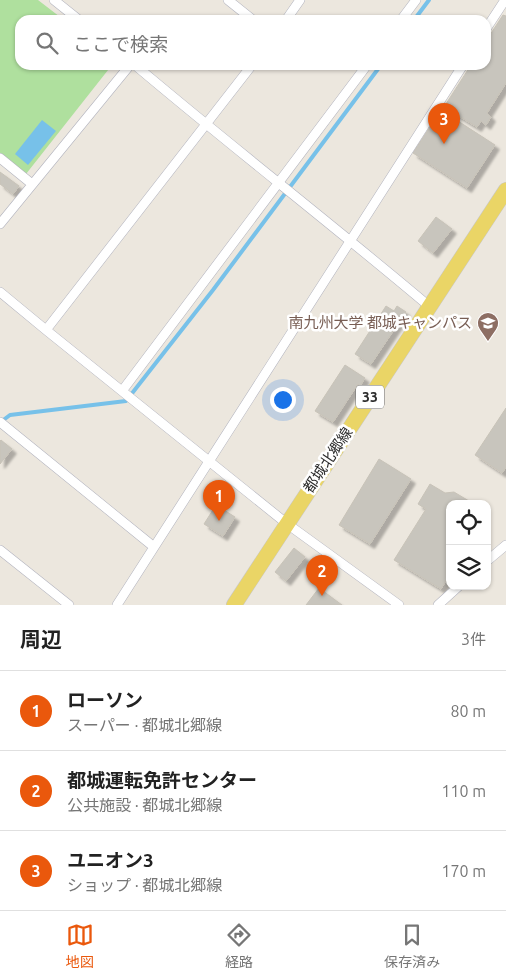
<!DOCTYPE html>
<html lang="ja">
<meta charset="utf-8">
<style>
:root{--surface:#fff;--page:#f6f6f6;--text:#222;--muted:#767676;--line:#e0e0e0;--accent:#ea580c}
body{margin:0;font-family:Ubuntu,"Noto Sans JP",sans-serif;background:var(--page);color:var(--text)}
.controls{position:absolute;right:15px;bottom:15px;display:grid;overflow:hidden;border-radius:10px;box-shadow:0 1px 4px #0004}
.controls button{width:45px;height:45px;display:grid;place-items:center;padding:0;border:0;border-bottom:1px solid var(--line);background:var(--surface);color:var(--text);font:25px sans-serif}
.you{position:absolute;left:282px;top:399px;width:18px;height:18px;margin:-12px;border:4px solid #fff;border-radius:50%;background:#1a73e8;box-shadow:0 0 0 8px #1a73e833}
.badge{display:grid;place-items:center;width:32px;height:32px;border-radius:50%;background:var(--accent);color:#fff;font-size:16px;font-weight:700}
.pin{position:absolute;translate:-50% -41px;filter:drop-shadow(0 1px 2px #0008)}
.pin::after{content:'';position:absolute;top:26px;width:18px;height:15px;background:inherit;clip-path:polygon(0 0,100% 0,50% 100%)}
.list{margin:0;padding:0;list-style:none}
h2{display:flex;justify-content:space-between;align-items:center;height:65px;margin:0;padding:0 20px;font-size:21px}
h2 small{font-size:16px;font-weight:400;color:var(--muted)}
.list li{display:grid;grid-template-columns:32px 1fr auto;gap:15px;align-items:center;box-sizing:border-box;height:80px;padding:0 20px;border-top:1px solid var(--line)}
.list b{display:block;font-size:19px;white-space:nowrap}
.list p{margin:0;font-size:16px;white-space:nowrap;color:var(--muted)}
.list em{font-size:16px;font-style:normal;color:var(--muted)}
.icon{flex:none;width:28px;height:28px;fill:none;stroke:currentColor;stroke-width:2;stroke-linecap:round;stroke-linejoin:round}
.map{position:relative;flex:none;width:506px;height:605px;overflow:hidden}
.search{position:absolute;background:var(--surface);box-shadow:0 1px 4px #0004;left:15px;right:15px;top:15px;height:55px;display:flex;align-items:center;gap:12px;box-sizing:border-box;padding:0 18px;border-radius:15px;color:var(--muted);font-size:19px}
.sheet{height:305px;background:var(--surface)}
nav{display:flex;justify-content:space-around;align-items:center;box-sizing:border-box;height:70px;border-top:1px solid var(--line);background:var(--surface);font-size:14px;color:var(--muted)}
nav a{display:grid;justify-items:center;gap:2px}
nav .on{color:var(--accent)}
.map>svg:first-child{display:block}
.park{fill:#afe09e}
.water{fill:#77c1e9}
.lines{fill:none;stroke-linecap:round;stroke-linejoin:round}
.stream{stroke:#77c1e9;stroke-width:4}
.building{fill:#c8c5bd;stroke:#c8c3b8;filter:url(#shadow)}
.street-casing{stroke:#b2b3be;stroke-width:10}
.primary-casing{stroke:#c8c8c8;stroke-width:16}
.street{stroke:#fff;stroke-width:9}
.primary{stroke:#ead566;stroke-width:15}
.labels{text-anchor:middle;stroke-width:5;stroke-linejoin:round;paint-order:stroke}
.shield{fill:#fff;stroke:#6b6b6b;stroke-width:1}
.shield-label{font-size:14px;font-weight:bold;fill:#2b2b2b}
.education-label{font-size:15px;fill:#785e54;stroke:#fff;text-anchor:end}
.street-label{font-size:15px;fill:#2b2b2b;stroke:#fff}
</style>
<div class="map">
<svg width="506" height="605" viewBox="0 0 506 605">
<defs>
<filter id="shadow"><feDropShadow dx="4.5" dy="4.5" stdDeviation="1" flood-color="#0004"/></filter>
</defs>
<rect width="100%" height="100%" fill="#ece7de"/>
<path class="park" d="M0,0h38l26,20h-44v45h92l-86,109 -26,-21z"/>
<path class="water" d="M42,120l14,11 -28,34 -13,-11z"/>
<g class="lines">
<path class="stream" d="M414,20l15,-20
M2,421l8,-6 116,-14 87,-111 168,-225"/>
</g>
<path class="building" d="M503,15l3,1v67l-19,30 4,4 -5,8 -5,-4 -4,6 -33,-20 27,-42h15v-24z
M441,110l54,35 -28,43 -54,-35z
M0,172l19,14 -6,8 -13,-10z
M436,217l16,12 -19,24 -15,-12z
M386,306l8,5 3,-5 9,6 -35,52 -16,-10z
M345,365l20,13 -5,8 -2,-2 -25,38 -18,-11z
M506,408v59l-4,6 -27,-18z
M1,440l11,9 -12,15v-23z
M379,459l32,20 -41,65 -31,-19z
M430,484l15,9 9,-1 15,9 2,3h-21v70l-9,15 -47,-29 32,-51 -8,-5z
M216,505l19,12 -12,19 -19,-12z
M294,548l11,9 -19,24 -11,-9z
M319,588l23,17h-36z"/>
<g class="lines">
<g class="street-casing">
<path id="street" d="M54,0l25,20
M228,0l25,20
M286,20l14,-20
M401,20l15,-20
M486,29l19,-29
M135,65c97,82 198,160 295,242
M0,158l32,26
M0,224l130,-159
M0,292l46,38 240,193 113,82
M46,330l206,-265
M122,391l245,-326
M0,422l154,125
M0,550l69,55
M487,561l19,-16
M117,605l346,-540
M438,605l21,-19"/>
</g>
<g class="primary-casing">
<path id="primary" d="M234,605l272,-415"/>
</g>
<use href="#street" class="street"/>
<use href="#primary" class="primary"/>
</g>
<defs>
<g id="university-pin" transform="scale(1.125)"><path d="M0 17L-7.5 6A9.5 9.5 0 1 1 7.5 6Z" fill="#8d6e63" stroke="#fff"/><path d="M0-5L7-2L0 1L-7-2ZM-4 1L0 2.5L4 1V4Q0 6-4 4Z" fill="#fff"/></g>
</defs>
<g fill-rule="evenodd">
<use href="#university-pin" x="488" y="323"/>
</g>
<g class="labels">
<rect class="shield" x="356" y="385.5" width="28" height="23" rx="4"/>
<g class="shield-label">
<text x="370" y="402">33</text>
</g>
<g class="education-label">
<text x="472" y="328">南九州大学 都城キャンパス</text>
</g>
<g class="street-label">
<text transform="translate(328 460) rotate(-56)" y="5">都城北郷線</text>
</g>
</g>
</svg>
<div class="controls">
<button><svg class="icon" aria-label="locate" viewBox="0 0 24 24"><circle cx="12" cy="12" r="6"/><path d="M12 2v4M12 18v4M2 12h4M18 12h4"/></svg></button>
<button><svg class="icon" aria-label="layers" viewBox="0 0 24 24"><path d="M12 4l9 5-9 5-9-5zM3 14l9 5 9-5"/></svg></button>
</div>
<div class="you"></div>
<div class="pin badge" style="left:219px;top:521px">1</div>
<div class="pin badge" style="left:322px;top:596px">2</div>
<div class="pin badge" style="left:444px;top:144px">3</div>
<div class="search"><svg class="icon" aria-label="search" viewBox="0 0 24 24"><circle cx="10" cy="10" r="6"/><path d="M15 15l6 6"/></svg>ここで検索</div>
</div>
<section class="sheet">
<h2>周辺<small>3件</small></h2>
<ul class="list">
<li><span class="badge">1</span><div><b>ローソン</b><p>スーパー · 都城北郷線</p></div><em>80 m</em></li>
<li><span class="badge">2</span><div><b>都城運転免許センター</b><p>公共施設 · 都城北郷線</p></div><em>110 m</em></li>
<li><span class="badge">3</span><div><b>ユニオン3</b><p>ショップ · 都城北郷線</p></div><em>170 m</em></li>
</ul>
</section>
<nav>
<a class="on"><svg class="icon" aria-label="map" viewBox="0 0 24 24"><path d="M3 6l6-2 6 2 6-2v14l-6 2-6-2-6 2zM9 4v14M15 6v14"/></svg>地図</a>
<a><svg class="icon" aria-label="directions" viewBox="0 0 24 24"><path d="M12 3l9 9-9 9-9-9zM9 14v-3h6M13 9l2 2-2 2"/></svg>経路</a>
<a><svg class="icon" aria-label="saved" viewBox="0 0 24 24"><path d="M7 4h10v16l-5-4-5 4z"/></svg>保存済み</a>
</nav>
